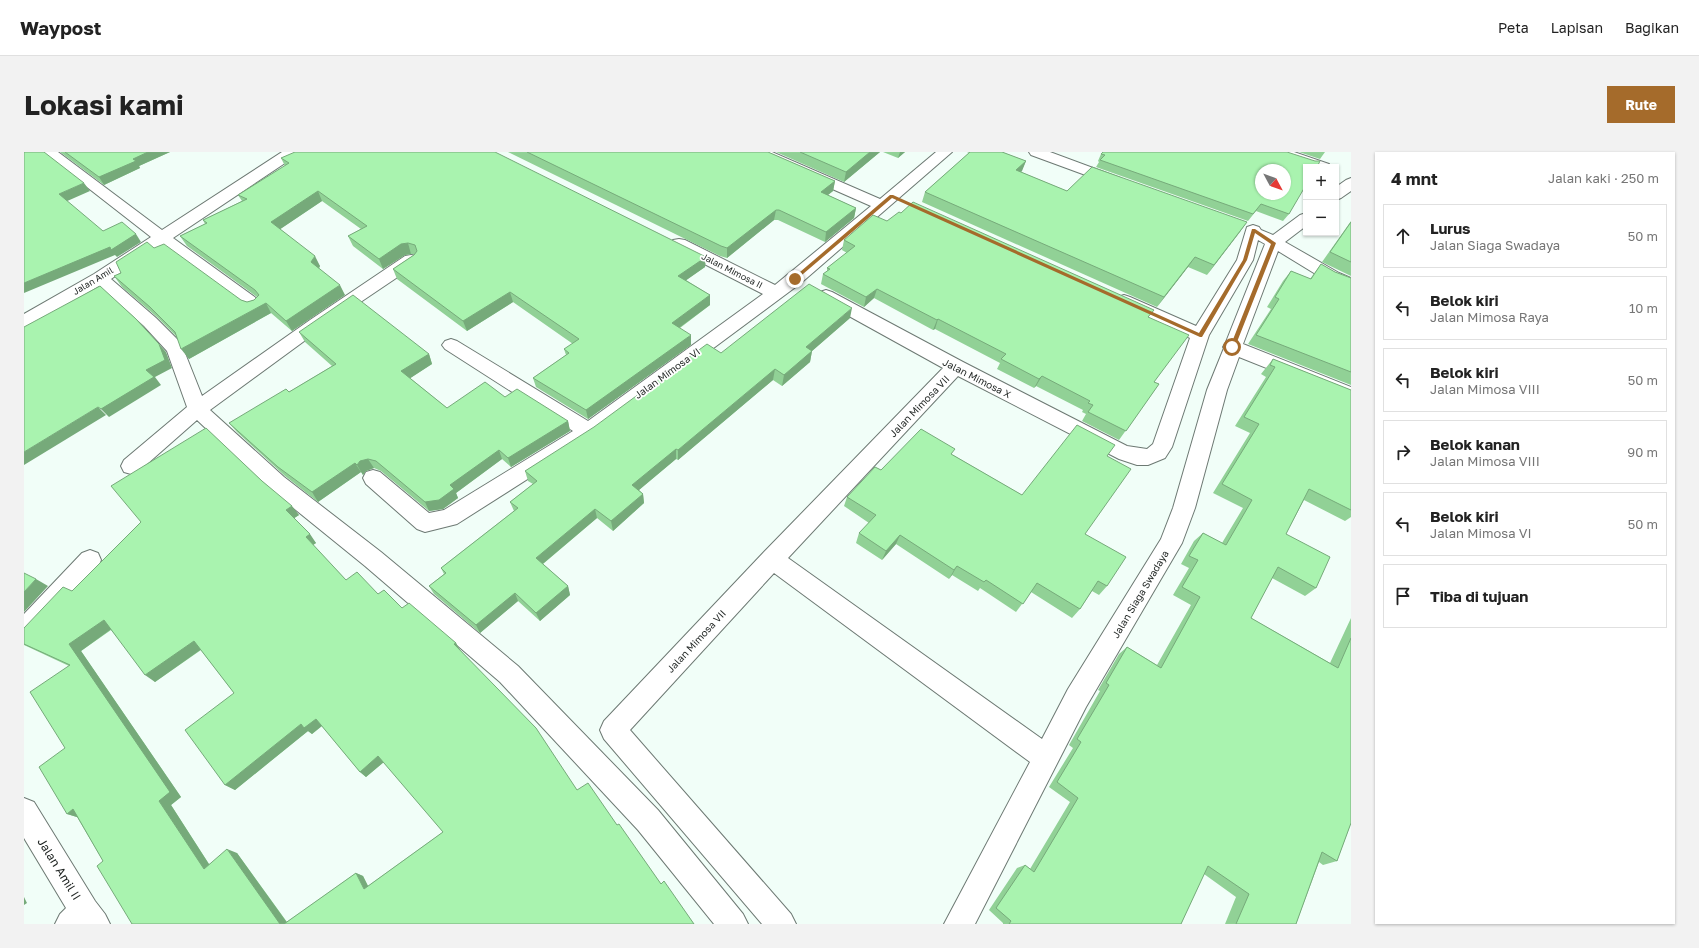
<!DOCTYPE html>
<html lang="id">
<meta charset="utf-8">
<style>
:root{--surface:#fff;--page:#f2f2f2;--text:#222;--muted:#767676;--line:#e0e0e0;--accent:#a56b2b}
body{margin:0;font-family:"Golos Text",sans-serif;background:var(--page);color:var(--text)}
.controls{position:absolute;right:12px;top:12px;display:grid;overflow:hidden;border-radius:0px;box-shadow:0 1px 3px #0004}
.controls button{width:36px;height:36px;display:grid;place-items:center;padding:0;border:0;border-bottom:1px solid var(--line);background:var(--surface);color:var(--text);font:20px sans-serif}
.compass{position:absolute;left:1231px;top:12px;width:36px;height:36px;border-radius:50%;background:var(--surface);box-shadow:0 1px 3px #0004;rotate:131deg}
.stop{position:absolute;width:12px;height:12px;margin:-9px;border:3px solid #a56b2b;border-radius:50%;background:#fff}
.stop.end{background:#a56b2b;border-color:#fff;box-shadow:0 1px 4px #0008}
.list{margin:0;padding:0;list-style:none}
h2{display:flex;justify-content:space-between;align-items:center;height:52px;margin:0;padding:0 16px;font-size:17px}
h2 small{font-size:13px;font-weight:400;color:var(--muted)}
.list li{display:grid;grid-template-columns:26px 1fr auto;gap:12px;align-items:center;box-sizing:border-box;height:64px;margin:0 8px 8px;padding:0 8px;border:1px solid var(--line);border-radius:0px}
.list b{display:block;font-size:15px;white-space:nowrap}
.list p{margin:0;font-size:13px;white-space:nowrap;color:var(--muted)}
.list em{font-size:13px;font-style:normal;color:var(--muted)}
.icon{flex:none;width:22px;height:22px;fill:none;stroke:currentColor;stroke-width:2;stroke-linecap:round;stroke-linejoin:round}
.map{position:relative;flex:none;width:1327px;height:772px;overflow:hidden;border-radius:0px}
header{display:flex;align-items:center;gap:24px;box-sizing:border-box;height:56px;padding:0 20px;background:var(--surface);border-bottom:1px solid var(--line)}
header strong{font-size:19px}
nav{display:flex;gap:22px;margin-inline-start:auto;font-size:14px}
.intro{display:flex;align-items:center;justify-content:space-between;box-sizing:border-box;height:96px;padding:0 24px}
h1{margin:0;font-size:28px}
.button{padding:10px 18px;border-radius:0px;background:var(--accent);color:#fff;font-size:14px;font-weight:700}
main{display:flex;gap:24px;padding:0 24px}
aside{flex:1;background:var(--surface);border-radius:0px;box-shadow:0 1px 3px #0004}
.map>svg:first-child{display:block}
.lines{fill:none;stroke-linecap:round;stroke-linejoin:round}
.minor-casing{stroke:#6d7973;stroke-width:2}
.minor{fill:#fff;fill-rule:evenodd}
.wall{fill:#91d196;fill-rule:evenodd}
.shaded-wall{fill:#76aa7a}
.building{fill:#a9f3af;stroke:#76aa7a;fill-rule:evenodd}
.route{fill:#a56b2b}
.labels{text-anchor:middle;stroke-width:3.5;stroke-linejoin:round;paint-order:stroke}
.far-street-label{font-size:9px;fill:#1f2422;stroke:#fff}
.street-label{font-size:10px;fill:#1f2422;stroke:#fff}
.near-street-label{font-size:12px;fill:#1f2422;stroke:#fff}
</style>
<header>
<strong>Waypost</strong>
<nav><a>Peta</a><a>Lapisan</a><a>Bagikan</a></nav>
</header>
<div class="intro"><h1>Lokasi kami</h1><a class="button">Rute</a></div>
<main>
<div class="map">
<svg width="1327" height="772" viewBox="0 0 1327 772">
<rect width="100%" height="100%" fill="#f1fef8"/>
<g class="lines">
<g class="minor-casing">
<path id="minor" d="M18,0h16l104,78 120,-78h17l-2,3 -124,83 87,63 3,4 -3,4 -6,2 -6,-2 -87,-64 -50,34 45,39 25,25 21,53 108,-76 95,-64 6,-1 6,1 2,4 -2,4 -95,64 -112,82 74,67 97,75 137,114 140,144 85,104 5,10h-34l-76,-94 -138,-148 -135,-116 -95,-77 -73,-69 -59,52 -7,2 -7,-2 -3,-6 3,-6 63,-53 -20,-56 -23,-25 -45,-40 -69,40 -6,2v-14l70,-40 57,-37z
M729,0h19l108,47 56,-47h16l-151,131 -206,153 -138,88 -32,8 -8,-3 -51,-45 -3,-6 3,-6 7,-2 7,2 49,41 15,-3 129,-79 -128,-82 -3,-4 3,-4 6,-2 6,2 131,80 175,-127 -90,-46 -2,-4 2,-4 6,-1 6,1 90,45 96,-79 -116,-51z
M1005,0h21l70,26 3,3 -3,3 -5,2 -5,-2 -79,-29z
M1249,0h21l35,12 2,3h-21l-35,-12z
M1327,26v13l-10,7 -5,2v-13l10,-7z
M1282,61v13l-21,16 54,31 12,5v12l-24,-9 -49,-30 -35,93 108,43v15l-112,-45 -12,33 -32,118 -13,35 -96,164 -111,217h-31l86,-162 -256,-189 -144,157 161,184 5,10h-34l-158,-185 -4,-9 4,-9 160,-169 179,-184 -123,-68 -3,-4 3,-4 6,-2 6,2 131,70 164,84 20,3 6,-5 37,-106 -72,-33 -3,-4 3,-4 6,-2 6,2 66,29 41,-66 10,-33 6,-2 6,2 2,3 12,5 27,-20zM1234,88l7,4 -39,98 -3,5 1,1 -17,42 -34,118 -12,31 -93,150 -26,50 -254,-181 170,-182 161,83 18,6h11l17,-7 7,-11 37,-112 44,-75z
M66,398l8,3 3,7 -3,7 -66,71 -8,3v-27l58,-61z
M0,646l10,4 61,99 10,13 5,10h-55l5,-10 6,-6 -42,-70z"/>
</g>
<use href="#minor" class="minor"/>
</g>
<path class="wall" d="M36,0h110l-31,14 1,2 -36,17z
M484,0h260l67,29 -2,10 -5,4 28,13 -2,10 -29,24 -47,-22h-4l-47,38 -7,-2z
M752,0h104l-36,30z
M859,0h22l-7,6z
M943,0h35l24,9 -5,11 46,19 180,31 -40,53 -19,-8 -31,40 -235,-105 3,-10 44,-39z
M1275,0h26l-5,7z
M1077,2l214,7 -26,53 -6,7 -27,-10 -8,10 -152,-54 3,-5 -1,-1z
M257,6l425,99 -1,10 -19,13 24,15v10l-30,23 11,17 -103,74 -52,-32 -3,-9 33,-23 -2,-6 9,-5 -60,-42 -46,29 -70,-52 -4,-10 22,-15h-4l-6,1 -22,14 -30,-23 -5,-10 13,-7 -39,-28 -42,28 40,37 -1,3 26,26 -53,36 -21,-18 -82,46 -13,-23 -19,-19 -35,-30 -8,-11 7,-3 33,-25 87,52 6,2 7,-2 3,-3 -70,-51 -7,-10 25,-12 -2,-4 39,-19 -4,-6 47,-29z
M863,69l262,96 5,65 5,2 -40,56 -37,-19 4,-7 -4,-2 1,-2 -47,-24 -2,2 -37,-19 3,-6 -65,-34 -2,1 -59,-32 -10,9 -43,-23 2,-10 4,-3v-3l20,-15 -5,-3 2,-10z
M1327,69v55l-29,-14z
M1297,112l14,8 16,6v107l-103,-41 23,-35 -4,-2 16,-26 8,-10 19,8z
M826,166l-38,33 -2,11 -28,24 -9,-6 -95,80 -2,-1 -37,31 4,4 1,9 -31,28 -16,-13 -54,46 25,22 2,9 -30,26 -22,-20 -38,32 -46,-39 -5,-8 15,-12 -3,-6 73,-57 -4,-9 23,-18 -5,-3 -3,-10 196,-118z
M275,180l130,22 3,10 -22,14 37,30 58,-11 63,24 2,10 -59,36 -9,-8 -46,34 2,5 -15,11 -14,2 -48,-40 -7,-3 -8,3 -3,4 -2,-3 -43,30 -33,-26 -48,-44 -8,-9 60,-31 43,-26 -27,-24z
M1249,207l78,31v127l-6,4 -41,-21 -18,34 30,54 -11,8 -33,-18 -21,40 79,45 21,-45v205l-14,38 -14,4 -4,-3 -23,62h-71l11,-27 -32,-23 -23,50h-178v-1l-14,-13 28,-42 8,-3 5,4 40,-67 -21,-15 24,-39 -4,-3 31,-54 -2,-1 21,-36 8,-7 30,18 34,-60 -18,-10 16,-27 -8,-4 13,-23 9,-8 19,10 21,-35 -30,-15 37,-60 -15,-7 31,-49 -5,-3z
M929,303l69,40 85,-39 -22,78 22,52 -8,9 -7,-4 -12,18 -8,9 -41,-26 -15,20 -36,-24 -2,3 -26,-16 -3,4 -53,-35 -14,16 -26,-17 3,-10 10,-10 -25,-17 3,-9 34,-27z
M238,329l37,34 -5,3 22,25 -3,2 33,35 32,14 24,14 54,35 4,7 117,140 40,35 44,59 33,40h-562l-29,-63 -26,-44 -10,-3 -2,-66 4,-82 -45,-21v-17l48,-37zM87,478l44,52 46,-32 33,43 -9,92 10,5 73,-59 4,3 10,-8 38,46 6,5 18,-15 59,70 -75,54 -5,-10 -7,-3 -69,49 -50,-69 -28,11 -38,-59 10,-8 -100,-146z"/>
<path class="shaded-wall" d="M124,0h22l-31,14 1,2 -36,17 -5,-8 34,-18z
M846,0h10l-36,30 2,-10z
M876,0h5l-7,6z
M1002,9l-4,10 -10,9 4,-10z
M811,29l-2,10 -14,11 2,-10z
M60,31l6,8 -25,11 -6,-8z
M294,39l4,10 -46,31 -5,-10z
M832,56l-2,10 -29,24 1,-10z
M752,58l-2,10 -47,38v-10z
M1223,70l-7,10 -33,43 7,-10z
M112,82l5,8 -24,15 -2,-2 -91,38v-10z
M384,91l3,11 -6,1 -22,14 -4,-10 22,-15z
M291,104l5,10 -4,6 -5,-10z
M682,105l-1,10 -27,19v-10z
M1171,105l-7,10 -31,40 7,-10z
M316,133l5,10 -53,36 -6,-10z
M853,137l-3,9 -10,9 2,-10z
M486,140l3,10 -46,29 -4,-10z
M686,143v10l-38,28v-10z
M242,151l5,10 -82,46 -8,-10z
M828,156l-2,10 -46,40 2,-11z
M914,167l-3,10 -2,1 4,-10z
M667,183v10l-103,74 -2,-9z
M135,192l7,8 6,16 -17,9 6,8 -52,32 -8,-8 45,-39z
M788,199l-2,11 -28,24 2,-11z
M405,202l3,10 -26,17 -5,-10z
M751,217l-2,11 -95,80v-10z
M1018,224l-6,10 -2,2 5,-9z
M74,255l8,8 -82,50v-13z
M544,269l2,10 -59,36 -3,-9z
M652,297v10l-43,36 -1,-10z
M475,298l3,9 -46,34 2,5 -15,11 -14,2 -4,-9z
M344,307l6,9 -8,3 -3,4 -6,-10 3,-4z
M331,311l6,9 -43,30 -6,-10z
M619,342l1,9 -31,28 -2,-10z
M268,354l7,9 -6,4 -7,-9z
M571,357l2,9 -58,49 -3,-9z
M286,382l6,9 -3,2 -7,-8z
M876,383l-4,9 -14,16 4,-9z
M933,414l-5,9 -3,4 5,-9z
M12,427l12,7 -24,26v-20z
M544,434l2,9 -30,26 -4,-8z
M491,441l3,8 -38,32 -4,-8z
M80,468l10,7 -33,24 100,146 -10,8 43,67 -10,-3 -45,-68 -90,-157z
M170,489l9,7 -48,34 -10,-7z
M432,491l4,7 -2,1 -4,-7z
M292,567l7,6 -11,9 -4,-3 -73,59 -10,-5 76,-61z
M354,604l7,5 -19,16 -6,-5z
M49,657l7,9 -13,-4z
M203,697l10,4 51,71h-8z
M332,721l7,3 8,16 -7,-3z
M0,745l3,6 -3,2z"/>
<path class="building" d="M0,0h20l40,31 -25,11 44,37 19,-9 14,12 -25,16 -1,-3 -86,36z
M41,0h83l-15,7 3,2 -37,16z
M271,0h200l211,105 -28,19 32,19 -38,28 19,12 -105,75 -53,-32 36,-25 -5,-4 15,-10 -69,-47 -47,29 -70,-52 21,-14 3,-4 -2,-6 -7,-2 -7,1 -22,15 -31,-23 19,-10 -49,-35 -47,31 44,34 -4,6 29,23 -54,36 -20,-18 -85,46 -6,-17 -25,-25 -36,-31 7,-3 -5,-11 31,-20 7,6 10,-4 77,56 6,2 7,-2 5,-5 -4,-5 -75,-54 27,-13 -4,-3 44,-21 -9,-4 51,-32 -8,-5z
M503,0h241l67,29 -14,11 35,16 -30,24 -47,-22h-3l-49,38 -6,-2z
M776,0h70l-24,20z
M946,0h32l24,9 -10,9 51,21 25,-24 155,55 -33,43 -19,-8 -31,40 -239,-105z
M1079,0h184l28,9h5l-3,6h-11v18l-17,29 -28,-10 -8,10 -153,-54 5,-5 -4,-1zM1237,18h24v24h-24z
M889,50l241,108 -6,7 41,18 -35,47 5,2 -33,47 -38,-19 5,-7 -5,-2 2,-2 -48,-25 -3,3 -38,-20 5,-5 -68,-35 -1,1 -60,-31 -11,8 -43,-23 7,-5 -3,-1 28,-22 -11,-6 29,-25 14,6 12,-9 2,1z
M1327,70v40l-21,-10z
M1297,112l14,8 16,6v94l-95,-37 23,-36 -4,-2 16,-26 20,8z
M785,132l43,24 -46,39 6,4 -28,24 -9,-6 -97,81 -2,-1 -44,36 11,9 -32,27 -16,-12 -59,49 32,28 -32,27 -21,-20 -39,32 -47,-39 17,-13 -5,-5 77,-60 -8,-6 27,-21 -12,-10 69,-44 113,-83 14,9z
M76,134l36,33 23,25 6,16 -19,10 8,7 -53,32 -3,-2 -74,45v-125z
M329,143l76,59 -28,17 46,37 38,-26 20,15 12,-8 51,32 -60,37 -9,-8 -49,35 4,4 -15,11 -14,2 -49,-41 -8,-2 -8,2 -3,4 -2,-2 -43,29 -34,-25 -49,-44 57,-34 3,3 47,-28 -37,-32z
M1249,207l78,31v120l-42,-21 -23,45 44,23 -14,31 -38,-21 -27,51 87,50 13,-30v185l-14,38 -15,-9 -26,72h-60l13,-30 -41,-28 -27,58h-172l2,-3 -15,-13 29,-43 9,7 44,-74 -21,-16 24,-40 -4,-3 32,-54 -3,-2 21,-36 34,21 39,-71 -18,-10 16,-27 -9,-4 14,-23 23,12 26,-45 -30,-16 37,-60 -15,-7 31,-50 -5,-2z
M1053,273l38,20 -8,11 24,13 -46,65 41,23 -19,29 -9,-5 -18,28 -43,-26 -14,21 -37,-24 -2,2 -27,-16 -3,4 -54,-35 -14,16 -27,-18 17,-18 -29,-18 28,-30 6,3 40,-41 34,20 -4,5 71,41z
M182,276l56,53 30,25 -6,4 24,24 -4,3 40,43 11,-8 21,22 6,-4 18,18 7,-5 47,40 -2,1 82,84 41,62 11,-7 29,42 2,-1 42,60 3,-3 30,43h-410l72,-51 8,16 79,-57 -65,-76 -18,16 -44,-53 -12,9 -3,-4 -76,61 -40,-55 49,-37 -40,-52 -49,34 -41,-55 -35,24 101,148 -11,9 45,68 23,-20 53,75h-148l-35,-58 6,-5 -30,-52 -6,5 -28,-47 26,-19 -35,-56 40,-27 -46,-21v-16l39,-41 9,4 69,-69 -30,-36z
M0,421l12,6 -12,13z"/>
<path class="route" d="M866,43h3l306,138 44,-73 9,-31h3l21,14 -41,104 -3,2 -2,-2 41,-103 -16,-11 -8,27 -45,77h-2l-308,-139 -96,82h-3v-2z"/>
<g class="labels">
<g class="far-street-label">
<text transform="translate(708 119) rotate(27)" y="3">Jalan Mimosa II</text>
<text transform="translate(69 129) rotate(-31)" y="3">Jalan Amil</text>
</g>
<g class="street-label">
<text transform="translate(643 221) rotate(-36)" y="4">Jalan Mimosa VI</text>
<text transform="translate(953 226) rotate(27)" y="4">Jalan Mimosa X</text>
<text transform="translate(895 254) rotate(-46)" y="4">Jalan Mimosa VII</text>
<text transform="translate(1116 442) rotate(-59)" y="4">Jalan Siaga Swadaya</text>
<text transform="translate(672 489) rotate(-47)" y="4">Jalan Mimosa VII</text>
</g>
<g class="near-street-label">
<text transform="translate(35 717) rotate(58)" y="4">Jalan Amil II</text>
</g>
</g>
</svg>
<div class="controls">
<button>+</button>
<button>−</button>
</div>
<svg class="compass" viewBox="-18 -18 36 36"><path d="M0-13l5 13h-10z" fill="#e53935"/><path d="M0 13l5-13h-10z" fill="#767676"/></svg>
<div class="stop" style="left:1208px;top:195px"></div>
<div class="stop end" style="left:771px;top:127px"></div>
</div>
<aside>
<h2>4 mnt<small>Jalan kaki · 250 m</small></h2>
<ul class="list">
<li><svg class="icon" aria-label="ahead" viewBox="0 0 24 24"><path d="M12 20V5M6 11l6-6 6 6"/></svg><div><b>Lurus</b><p>Jalan Siaga Swadaya</p></div><em>50 m</em></li>
<li><svg class="icon" aria-label="left" viewBox="0 0 24 24"><path d="M17 20v-9H6M10 6l-5 5 5 5"/></svg><div><b>Belok kiri</b><p>Jalan Mimosa Raya</p></div><em>10 m</em></li>
<li><svg class="icon" aria-label="left" viewBox="0 0 24 24"><path d="M17 20v-9H6M10 6l-5 5 5 5"/></svg><div><b>Belok kiri</b><p>Jalan Mimosa VIII</p></div><em>50 m</em></li>
<li><svg class="icon" aria-label="right" viewBox="0 0 24 24"><path d="M7 20v-9h11M14 6l5 5-5 5"/></svg><div><b>Belok kanan</b><p>Jalan Mimosa VIII</p></div><em>90 m</em></li>
<li><svg class="icon" aria-label="left" viewBox="0 0 24 24"><path d="M17 20v-9H6M10 6l-5 5 5 5"/></svg><div><b>Belok kiri</b><p>Jalan Mimosa VI</p></div><em>50 m</em></li>
<li><svg class="icon" aria-label="arrive" viewBox="0 0 24 24"><path d="M6 21V4h12l-3 4 3 4H6"/></svg><div><b>Tiba di tujuan</b></div></li>
</ul>
</aside>
</main>
